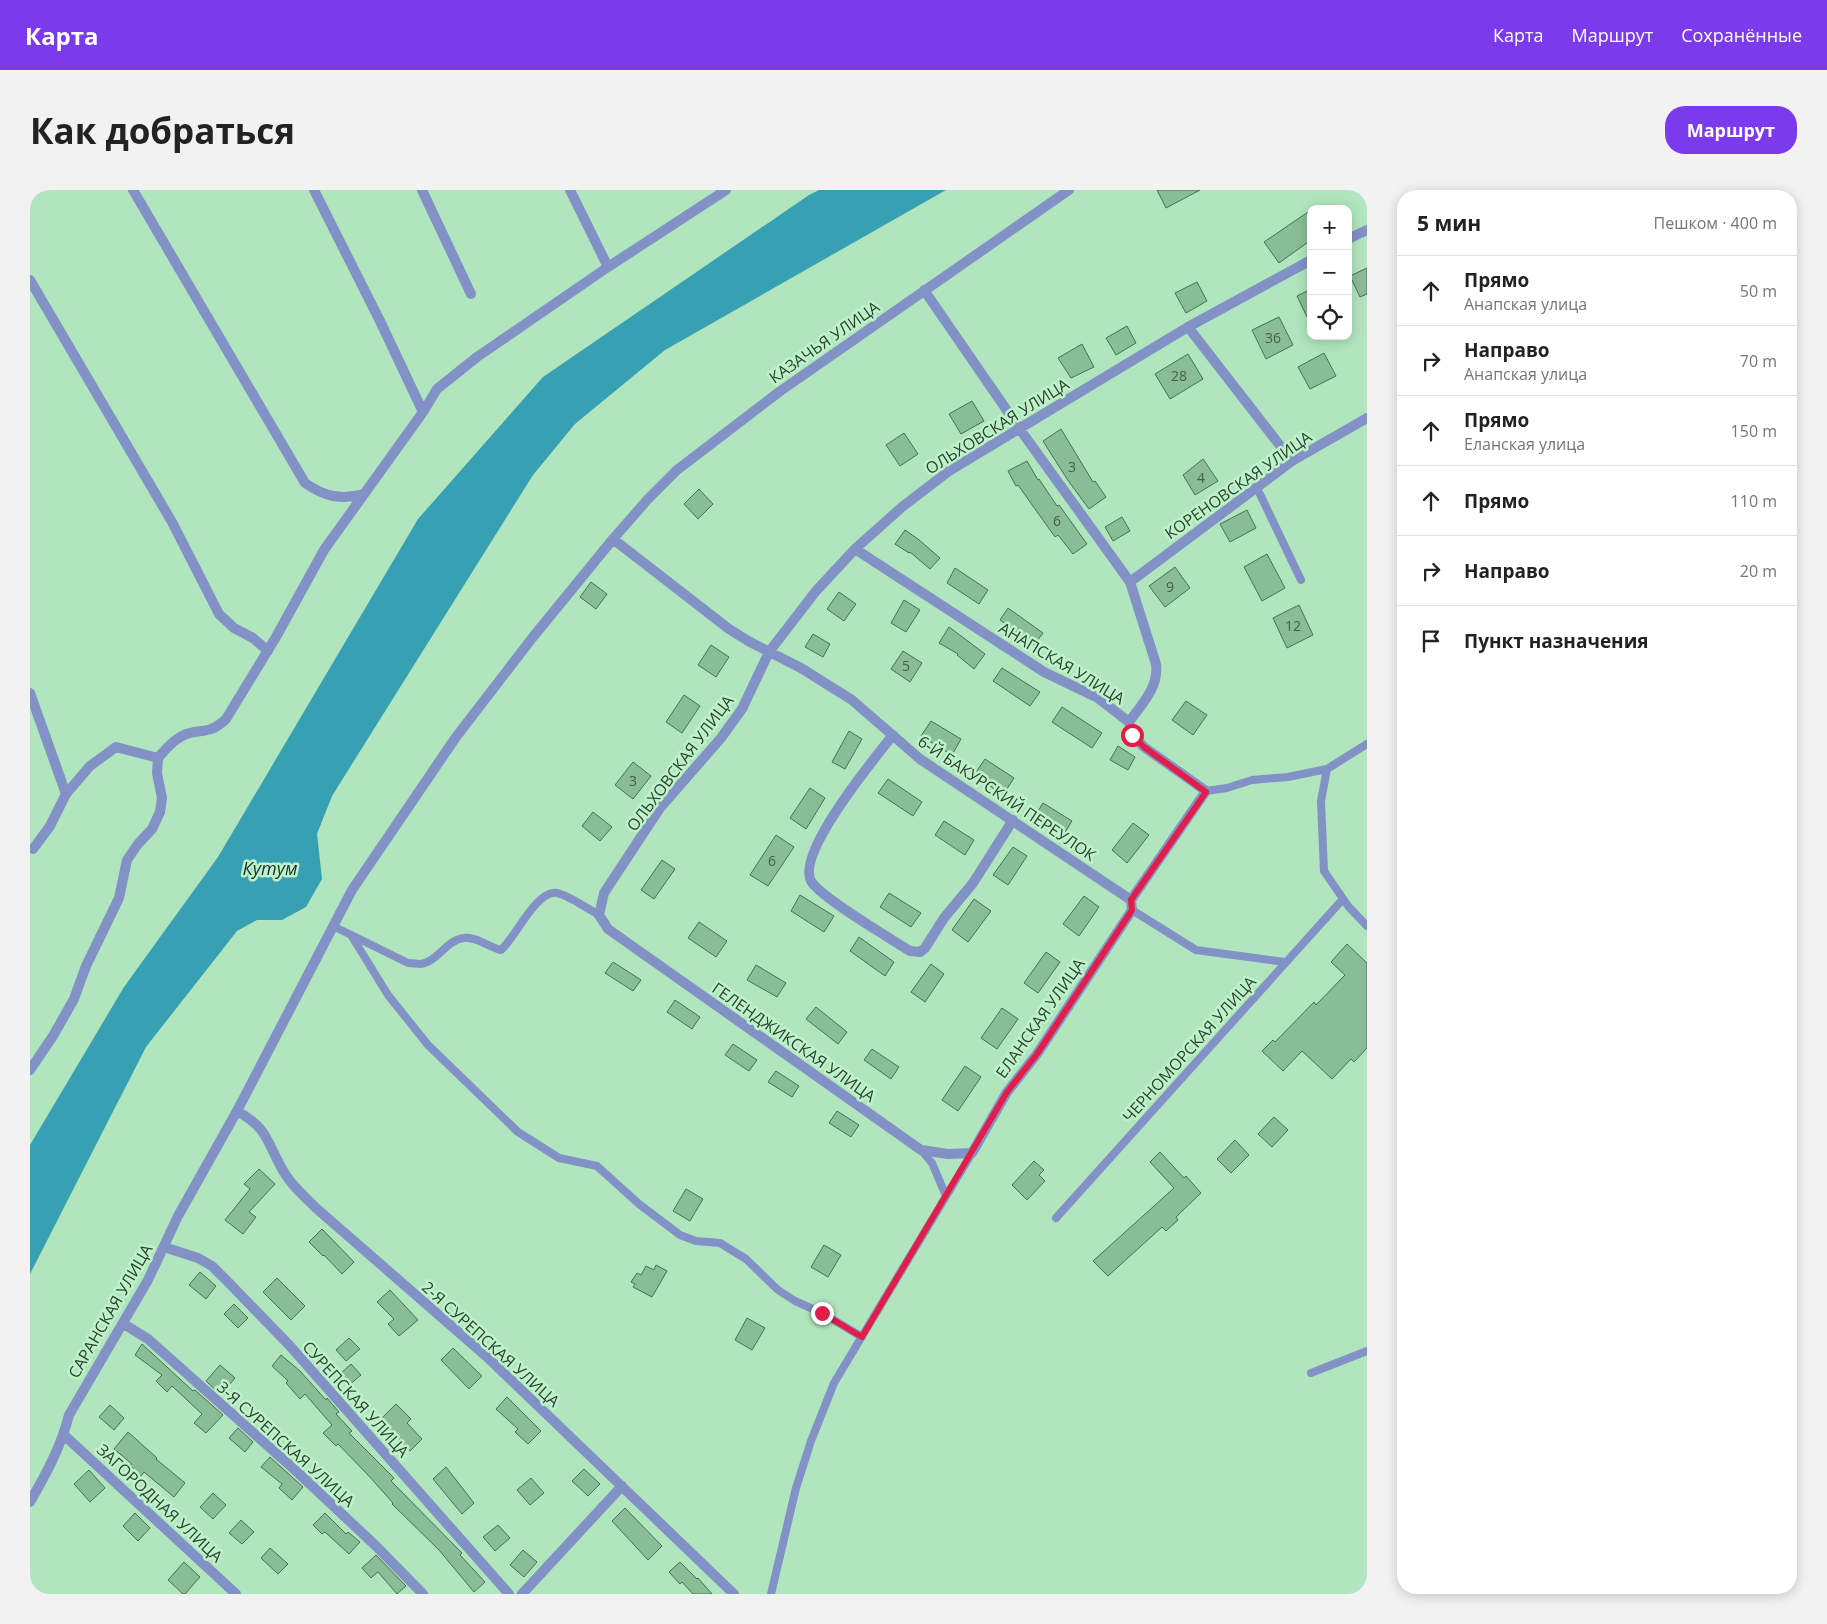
<!DOCTYPE html>
<html lang="ru">
<meta charset="utf-8">
<style>
:root{--surface:#fff;--page:#f2f2f2;--text:#222;--muted:#767676;--line:#e0e0e0;--accent:#7c3aed}
body{margin:0;font-family:"Open Sans",sans-serif;background:var(--page);color:var(--text)}
.controls{position:absolute;right:15px;top:15px;display:grid;overflow:hidden;border-radius:10px;box-shadow:0 2px 12px #0003}
.controls button{width:45px;height:45px;display:grid;place-items:center;padding:0;border:0;border-bottom:1px solid var(--line);background:var(--surface);color:var(--text);font:25px sans-serif}
.stop{position:absolute;width:15px;height:15px;margin:-11px;border:4px solid #e11d48;border-radius:50%;background:#fff}
.stop.end{background:#e11d48;border-color:#fff;box-shadow:0 1px 5px #0008}
.list{margin:0;padding:0;list-style:none}
h2{display:flex;justify-content:space-between;align-items:center;height:65px;margin:0;padding:0 20px;font-size:21px}
h2 small{font-size:16px;font-weight:400;color:var(--muted)}
.list li{display:grid;grid-template-columns:32px 1fr auto;gap:15px;align-items:center;box-sizing:border-box;height:70px;padding:0 20px;border-top:1px solid var(--line)}
.list b{display:block;font-size:19px;white-space:nowrap}
.list p{margin:0;font-size:16px;white-space:nowrap;color:var(--muted)}
.list em{font-size:16px;font-style:normal;color:var(--muted)}
.icon{flex:none;width:28px;height:28px;fill:none;stroke:currentColor;stroke-width:2;stroke-linecap:round;stroke-linejoin:round}
.map{position:relative;flex:none;width:1337px;height:1404px;overflow:hidden;border-radius:20px}
header{display:flex;align-items:center;gap:30px;box-sizing:border-box;height:70px;padding:0 25px;background:var(--accent);color:#fff}
header strong{font-size:24px}
nav{display:flex;gap:28px;margin-inline-start:auto;font-size:18px}
.intro{display:flex;align-items:center;justify-content:space-between;box-sizing:border-box;height:120px;padding:0 30px}
h1{margin:0;font-size:35px}
.button{padding:12px 22px;border-radius:20px;background:var(--accent);color:#fff;font-size:18px;font-weight:700}
main{display:flex;gap:30px;padding:0 30px}
aside{flex:1;background:var(--surface);border-radius:20px;box-shadow:0 2px 12px #0003}
.map>svg:first-child{display:block}
.water{fill:#38a0b3}
.building{fill:#8abd97;stroke:#427350}
.lines{fill:none;stroke-linecap:round;stroke-linejoin:round}
.service{stroke:#8291c6;stroke-width:8}
.minor{stroke:#8291c6;stroke-width:10}
.route{stroke:#e11d48;stroke-width:6}
.labels{text-anchor:middle;stroke-width:5;stroke-linejoin:round;paint-order:stroke}
.number-label{font-size:14px;fill:#44604a}
.street-label{font-size:16px;fill:#2c4131;stroke:#bef3ca}
.water-label{font-size:18px;font-style:italic;fill:#172e33;stroke:#bef3ca}
</style>
<header>
<strong>Карта</strong>
<nav><a>Карта</a><a>Маршрут</a><a>Сохранённые</a></nav>
</header>
<div class="intro"><h1>Как добраться</h1><a class="button">Маршрут</a></div>
<main>
<div class="map">
<svg width="1337" height="1404" viewBox="0 0 1337 1404">
<rect width="100%" height="100%" fill="#b1e5be"/>
<path class="water" d="M789,0h127l-281,160 -90,74 -42,51 -201,321 -15,38 5,45 -16,28 -24,13h-25l-20,11 -91,116 -116,227v-129l94,-158 94,-130 200,-338 125,-142 266,-182z"/>
<path class="building" d="M1127,0h43l-34,18z
M1281,20v30l-32,23 -15,-21z
M1337,78v26l-7,3 -10,-21z
M1167,92l10,19 -21,12 -11,-20z
M1281,99v36l-14,-29z
M1249,127l14,28 -27,14 -14,-29z
M1097,136l9,17 -20,12 -10,-17z
M1052,154l12,23 -23,11 -13,-20z
M1294,163l12,23 -26,13 -12,-22z
M1158,164l15,25 -33,20 -15,-25z
M942,211l12,20 -23,13 -12,-20z
M1031,239l32,53 2,-1 11,16 -17,12 -22,-30 -24,-38z
M874,243l14,21 -18,12 -14,-21z
M1173,269l15,22 -23,14 -12,-20z
M997,271l11,19 1,-1 18,27 2,-1 28,39 -14,10 -15,-19 -3,2 -37,-52 -2,1 -8,-15z
M669,299l14,15 -15,15 -14,-15z
M1217,320l9,18 -26,14 -10,-18z
M1092,327l8,14 -17,10 -8,-14z
M875,340l13,9 22,19 -10,11 -20,-17 -1,1 -14,-9z
M1237,364l18,34 -23,13 -18,-34z
M1145,377l15,21 -25,19 -16,-21z
M925,378l33,22 -9,14 -32,-21z
M561,392l16,12 -11,15 -16,-12z
M809,402l17,12 -12,17 -17,-12z
M874,410l16,10 -14,22 -15,-9z
M1269,415l14,30 -26,13 -14,-30z
M978,418l35,25 -9,12 -34,-25z
M919,437l36,27 -11,15 -17,-14 1,-1 -19,-11z
M783,444l17,10 -7,13 -18,-10z
M681,455l18,12 -13,20 -18,-12z
M873,461l19,12 -12,19 -19,-13z
M972,478l38,24 -10,14 -37,-25z
M654,505l16,11 -18,27 -16,-11z
M1156,511l21,14 -14,20 -21,-15z
M1032,517l40,26 -10,15 -40,-26z
M901,531l30,18 -9,16 -31,-19z
M819,541l13,8 -17,30 -13,-7z
M1088,556l17,11 -7,13 -18,-10z
M955,569l29,19 -11,17 -29,-20z
M603,572l18,14 -18,23 -18,-14z
M858,589l34,23 -9,14 -35,-23z
M780,598l15,10 -19,31 -16,-11z
M1013,613l29,18 -8,13 -29,-18z
M563,622l19,15 -12,14 -18,-15z
M914,631l30,19 -9,15 -30,-20z
M1103,633l16,12 -22,28 -15,-13z
M746,645l18,12 -26,39 -18,-11z
M983,657l14,9 -19,29 -15,-10z
M632,670l13,9 -21,30 -13,-9z
M859,703l32,20 -10,14 -31,-20z
M770,705l34,21 -10,16 -33,-21z
M1054,706l15,11 -20,29 -16,-12z
M944,709l17,12 -23,31 -16,-12z
M669,732l28,19 -11,16 -28,-19z
M829,747l35,25 -9,14 -35,-25z
M1317,754l20,19v85l-13,14 -3,-3 -19,20 -30,-28 -19,20 -21,-20 11,-11 2,2 39,-40 2,3 29,-30 -14,-13z
M1016,762l14,10 -22,31 -14,-10z
M583,772l28,18 -8,11 -28,-18z
M901,774l13,10 -19,28 -14,-10z
M726,775l30,18 -9,14 -30,-17z
M645,810l25,17 -8,12 -25,-17z
M786,817l31,25 -9,12 -32,-25z
M972,818l16,11 -21,30 -16,-11z
M703,854l24,16 -8,11 -24,-16z
M842,859l27,18 -8,12 -27,-19z
M935,876l16,11 -23,34 -16,-11z
M746,881l23,15 -7,11 -24,-15z
M807,921l22,14 -8,12 -22,-14z
M1244,927l14,13 -16,17 -14,-13z
M1205,950l14,15 -18,18 -14,-14z
M1130,962l24,26 2,-2 15,17 -25,24 2,3 -12,11 -4,-4 -54,49 -15,-15 81,-73 -24,-26z
M1004,971l10,9 -5,5 6,6 -18,19 -15,-15z
M229,979l16,15 -26,28 7,5 -13,17 -18,-14 25,-31 -6,-5z
M656,999l17,10 -13,22 -17,-10z
M292,1039l32,33 -12,12 -18,-19 -1,1 -14,-14z
M794,1055l17,10 -13,22 -17,-10z
M626,1075l11,6 -15,26 -19,-10 2,-3 -4,-2 6,-9 4,2 5,-9 8,4z
M170,1082l16,14 -10,13 -17,-14z
M247,1088l28,28 -14,14 -28,-28z
M360,1100l28,30 -19,16 -11,-12 6,-5 -17,-17z
M204,1114l14,14 -10,10 -14,-14z
M717,1128l18,10 -13,22 -17,-10z
M319,1148l11,11 -14,12 -10,-11z
M112,1154l51,47 2,-1 28,25 -17,18 -12,-10 8,-9 -30,-28 -5,6 -11,-11 6,-6 -27,-20z
M423,1158l29,28 -13,13 -28,-29z
M251,1165l19,16 26,29 1,-2 12,14 -3,2 16,17 -3,2 45,45 -3,3 71,72 -2,2 25,27 -11,10 -35,-42 -47,-46 1,-1 -25,-28 -30,-31 -2,2 -13,-13 9,-8 -27,-31 -5,5 -14,-16 2,-2 -16,-15z
M321,1174l10,11 -13,11 -9,-11z
M190,1175l15,13 -14,17 -15,-14z
M477,1207l34,34 -13,13 -13,-12 3,-3 -22,-20z
M366,1214l15,15 -4,4 15,16 -12,12 -29,-32z
M80,1215l14,13 -10,12 -15,-13z
M208,1238l15,14 -8,10 -16,-14z
M98,1242l29,26 -1,1 29,24 -11,14 -30,-25 -3,4 -11,-11 2,-1 -18,-15z
M240,1267l33,30 -11,13 -13,-12 3,-4 -21,-17z
M416,1277l28,36 -12,11 -29,-35z
M554,1279l16,15 -12,12 -16,-15z
M59,1280l16,18 -15,14 -16,-18z
M501,1288l13,15 -14,12 -13,-15z
M183,1303l13,12 -13,14 -13,-12z
M595,1318l37,38 -14,14 -36,-39z
M105,1323l15,15 -12,13 -15,-15z
M295,1323l21,21 2,-2 12,10 -11,12 -24,-22 -3,2 -9,-9z
M211,1330l13,12 -12,12 -13,-11z
M468,1335l12,13 -15,13 -12,-14z
M240,1358l18,16 -10,10 -17,-16z
M493,1360l14,12 -13,15 -14,-12z
M346,1365l30,31 -9,8 -19,-22 -7,6 -9,-10z
M154,1372l16,15 -15,17h-2l-15,-14z
M650,1372l17,17 1,-1 14,16h-19l-11,-12 -2,2 -11,-12z"/>
<g class="lines">
<path class="service" d="M1227,298l44,92
M1297,579l-6,32 3,70 24,35 19,20
M1176,601l21,-3 25,-8 36,-3 39,-8 40,-25
M1102,720l64,40 89,12
M303,736l75,37c4,0 9,1 12,1 18,-2 26,-24 44,-26 11,-2 25,9 37,12 15,-13 35,-60 56,-57 9,1 33,17 42,22
M321,745l37,60 40,50 90,87 41,26 38,8 42,38 41,31 16,6 24,2 26,16 32,31 17,11 27,12 40,24
M891,960l11,13 14,33
M1026,1028l287,-319
M1281,1183l56,-22
M741,1404l25,-106 15,-47 23,-58 138,-230"/>
<path class="minor" d="M103,0l172,293c20,14 36,17 59,11
M284,0l66,131 43,91
M392,0l49,104
M540,0l38,77
M1318,49l19,-9
M0,90l142,242 47,92 15,14 19,10 15,13
M894,100l95,138 111,154 26,82c3,23 -14,40 -27,58
M1158,137l104,134
M583,349l116,90 21,13 51,26 51,32 68,59 211,141
M825,359l189,123 54,26 31,24 3,13 12,12 62,44 -75,109
M1100,392l162,-121 75,-43
M0,503l36,101 -16,32 -17,23
M863,545c-19,24 -97,118 -82,146 10,17 79,57 99,70l10,1 5,-4 19,-30 29,-35 40,-63
M128,568c7,-8 14,-17 24,-22 18,-9 25,1 44,-17l50,-82 48,-87 99,-138 14,-23 40,-32 131,-90 118,-77
M1101,710l1,10 -95,144 -30,38 -35,61 -24,1 -27,-4 -313,-221 -9,-14 5,-22 56,-85 61,-70 21,-29 27,-57 47,-61 39,-42 47,-42 47,-36 239,-144 123,-67
M0,880l23,-34 21,-37 12,-33 33,-68 8,-38 11,-16 14,-15 8,-17 2,-14 -5,-25 1,-15 -42,-11 -26,19 -24,28
M207,921c31,18 28,27 44,56 8,16 23,29 35,41l171,149 247,237
M134,1057l34,11 14,8 19,19 59,61 219,248
M94,1134l24,15 147,131 81,76 47,48
M34,1245l172,159
M0,1312c16,-28 31,-55 39,-87l79,-135 30,-64 59,-105 115,-221 104,-153 77,-100 80,-98 35,-40 29,-29 102,-78 290,-202
M492,1404l100,-108"/>
</g>
<g class="lines">
<path class="route" d="M792,1123l40,24 145,-245 30,-38 95,-144 -1,-10 75,-108 -62,-45 -12,-12"/>
</g>
<g class="labels">
<g class="number-label">
<text x="1243" y="153">36</text>
<text x="1149" y="191">28</text>
<text x="1042" y="282">3</text>
<text x="1171" y="293">4</text>
<text x="1027" y="336">6</text>
<text x="1140" y="402">9</text>
<text x="1263" y="441">12</text>
<text x="876" y="481">5</text>
<text x="603" y="596">3</text>
<text x="742" y="676">6</text>
</g>
<g class="street-label">
<text transform="translate(794 152) rotate(-35)" y="6">КАЗАЧЬЯ УЛИЦА</text>
<text transform="translate(967 236) rotate(-32)" y="6">ОЛЬХОВСКАЯ УЛИЦА</text>
<text transform="translate(1208 295) rotate(-35)" y="6">КОРЕНОВСКАЯ УЛИЦА</text>
<text transform="translate(1032 473) rotate(31)" y="6">АНАПСКАЯ УЛИЦА</text>
<text transform="translate(650 573) rotate(-53)" y="6">ОЛЬХОВСКАЯ УЛИЦА</text>
<text transform="translate(977 608) rotate(34)" y="6">6-Й БАКУРСКИЙ ПЕРЕУЛОК</text>
<text transform="translate(1010 828) rotate(-55)" y="6">ЕЛАНСКАЯ УЛИЦА</text>
<text transform="translate(764 852) rotate(35)" y="6">ГЕЛЕНДЖИКСКАЯ УЛИЦА</text>
<text transform="translate(1159 859) rotate(-48)" y="6">ЧЕРНОМОРСКАЯ УЛИЦА</text>
<text transform="translate(80 1121) rotate(-60)" y="6">САРАНСКАЯ УЛИЦА</text>
<text transform="translate(461 1154) rotate(42)" y="6">2-Я СУРЕПСКАЯ УЛИЦА</text>
<text transform="translate(326 1209) rotate(48)" y="6">СУРЕПСКАЯ УЛИЦА</text>
<text transform="translate(256 1254) rotate(42)" y="6">3-Я СУРЕПСКАЯ УЛИЦА</text>
<text transform="translate(130 1313) rotate(43)" y="6">ЗАГОРОДНАЯ УЛИЦА</text>
</g>
<g class="water-label">
<text x="240" y="685">Кутум</text>
</g>
</g>
</svg>
<div class="controls">
<button>+</button>
<button>−</button>
<button><svg class="icon" aria-label="locate" viewBox="0 0 24 24"><circle cx="12" cy="12" r="6"/><path d="M12 2v4M12 18v4M2 12h4M18 12h4"/></svg></button>
</div>
<div class="stop" style="left:1102px;top:545px"></div>
<div class="stop end" style="left:792px;top:1123px"></div>
</div>
<aside>
<h2>5 мин<small>Пешком · 400 m</small></h2>
<ul class="list">
<li><svg class="icon" aria-label="ahead" viewBox="0 0 24 24"><path d="M12 20V5M6 11l6-6 6 6"/></svg><div><b>Прямо</b><p>Анапская улица</p></div><em>50 m</em></li>
<li><svg class="icon" aria-label="right" viewBox="0 0 24 24"><path d="M7 20v-9h11M14 6l5 5-5 5"/></svg><div><b>Направо</b><p>Анапская улица</p></div><em>70 m</em></li>
<li><svg class="icon" aria-label="ahead" viewBox="0 0 24 24"><path d="M12 20V5M6 11l6-6 6 6"/></svg><div><b>Прямо</b><p>Еланская улица</p></div><em>150 m</em></li>
<li><svg class="icon" aria-label="ahead" viewBox="0 0 24 24"><path d="M12 20V5M6 11l6-6 6 6"/></svg><div><b>Прямо</b></div><em>110 m</em></li>
<li><svg class="icon" aria-label="right" viewBox="0 0 24 24"><path d="M7 20v-9h11M14 6l5 5-5 5"/></svg><div><b>Направо</b></div><em>20 m</em></li>
<li><svg class="icon" aria-label="arrive" viewBox="0 0 24 24"><path d="M6 21V4h12l-3 4 3 4H6"/></svg><div><b>Пункт назначения</b></div></li>
</ul>
</aside>
</main>
